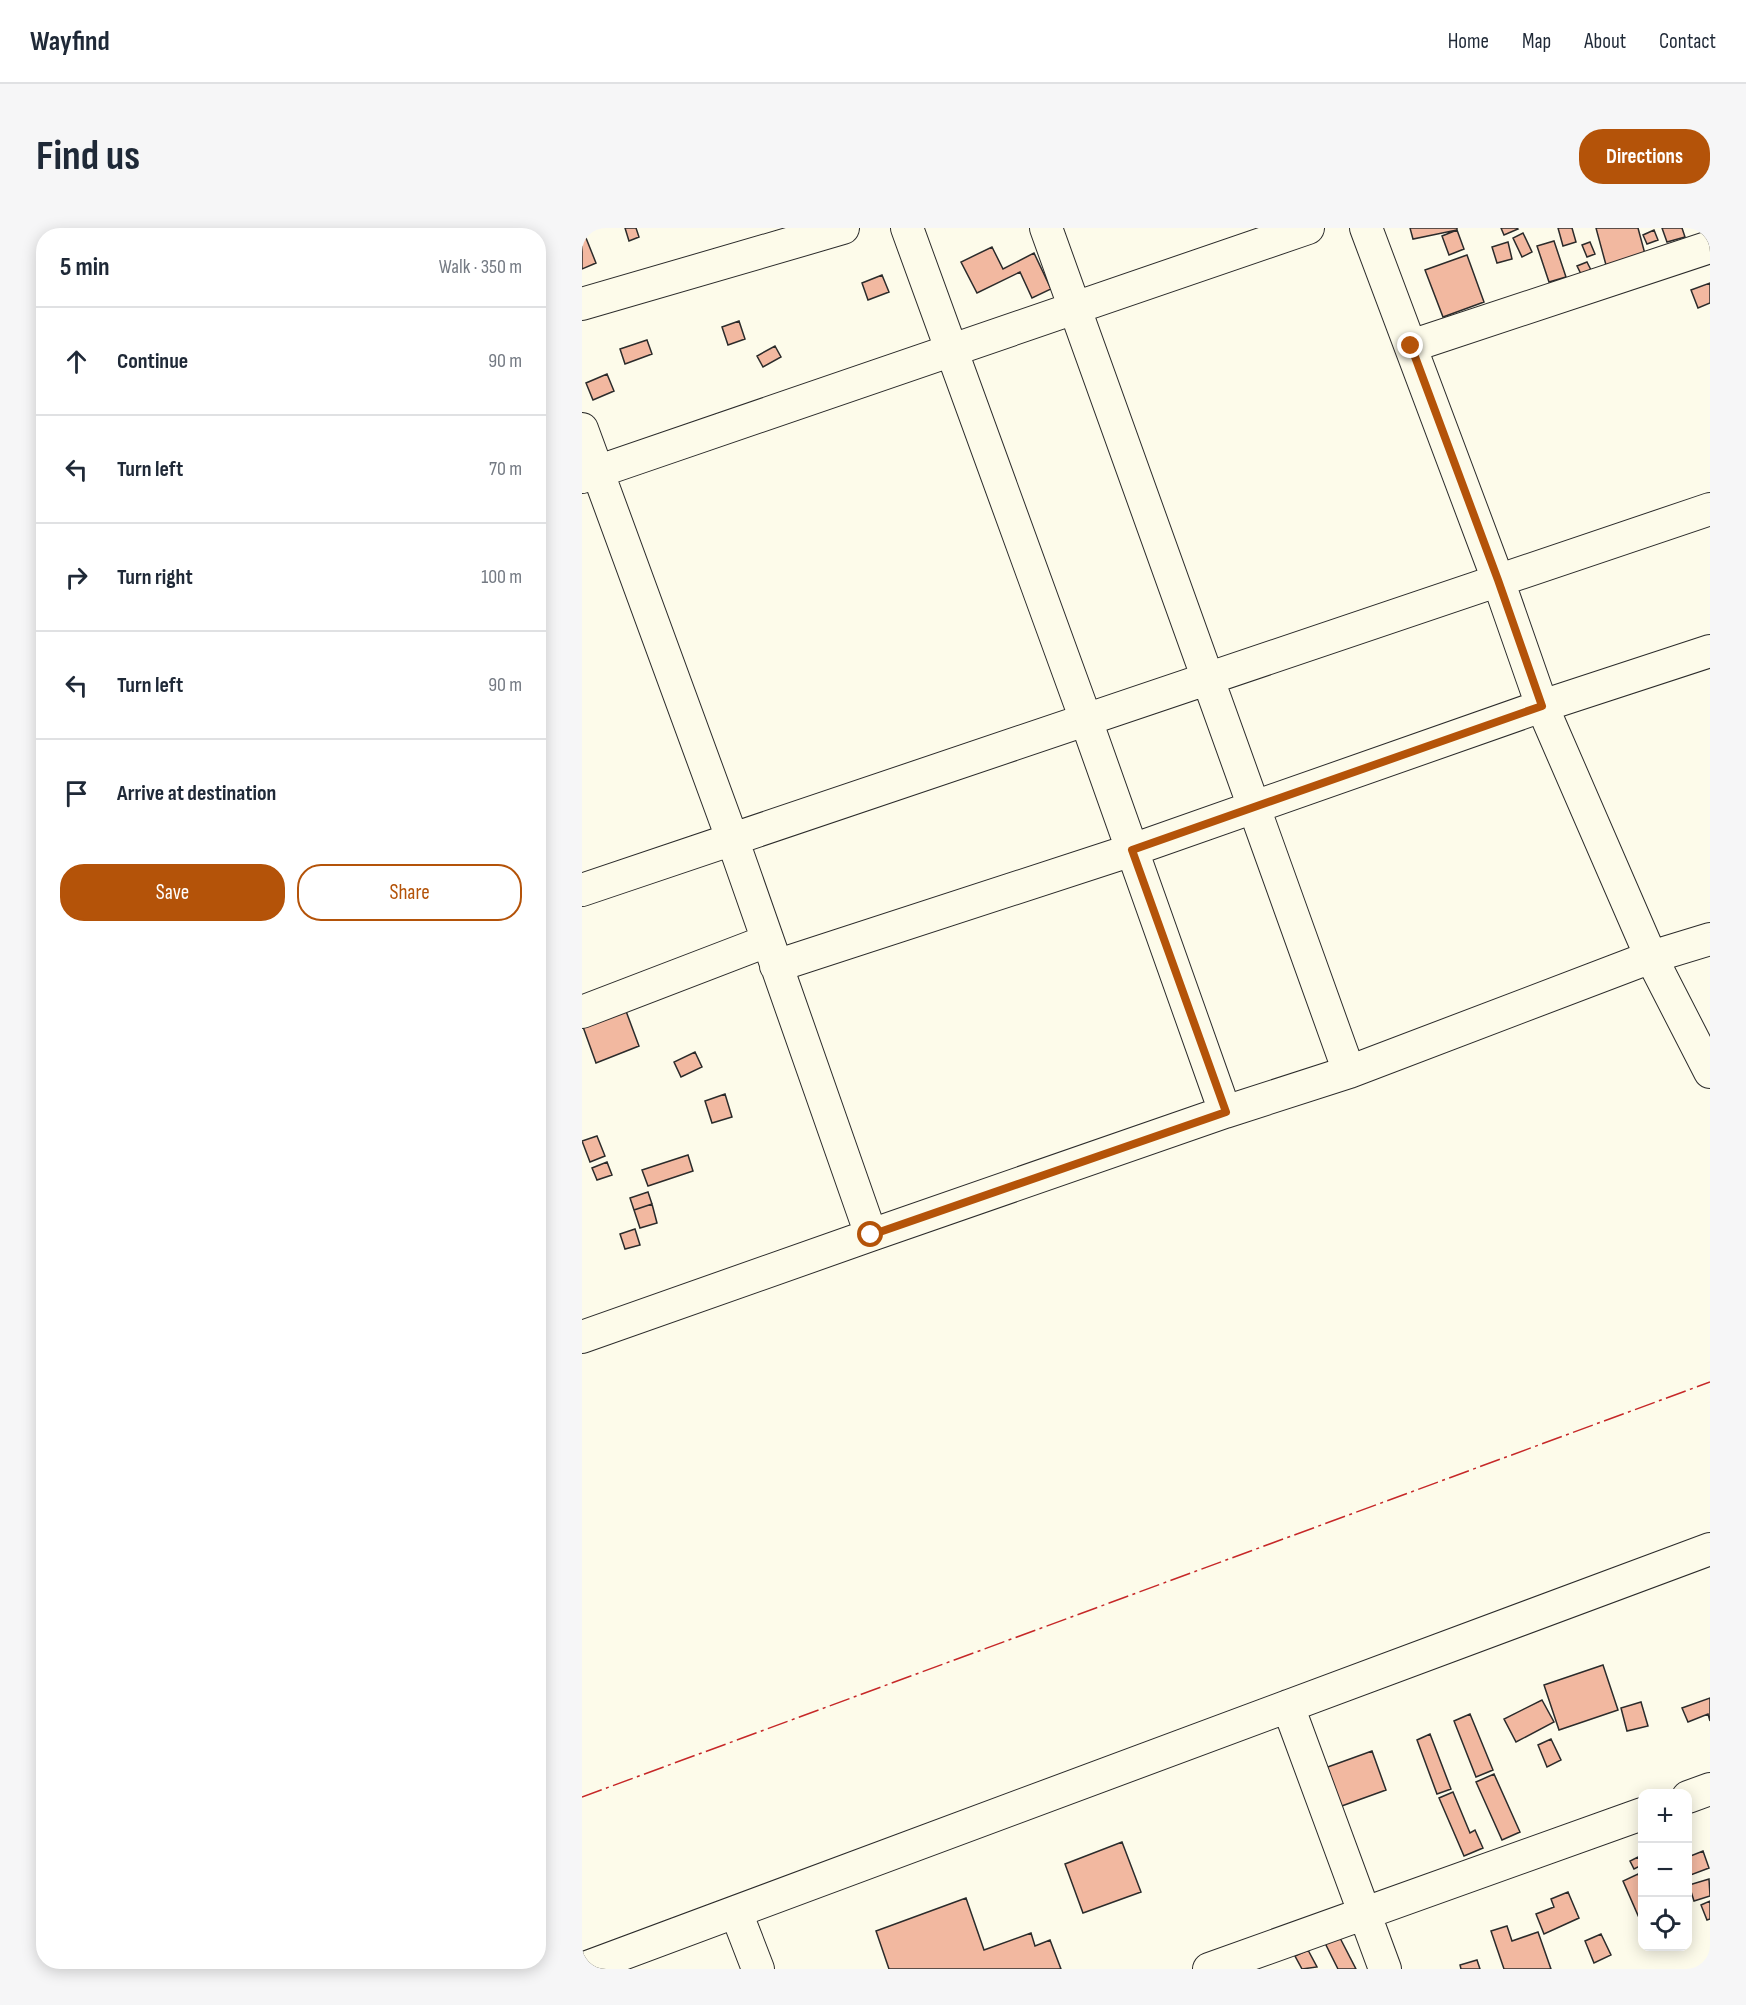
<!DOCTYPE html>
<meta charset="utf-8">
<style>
:root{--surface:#fff;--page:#f6f6f7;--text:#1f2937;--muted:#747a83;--line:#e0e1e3;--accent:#b45309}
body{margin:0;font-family:"Sofia Sans Condensed",sans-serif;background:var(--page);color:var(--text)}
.controls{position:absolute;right:18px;bottom:18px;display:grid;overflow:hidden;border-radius:12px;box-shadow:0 3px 15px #0003}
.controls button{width:54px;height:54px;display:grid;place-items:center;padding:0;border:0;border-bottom:2px solid var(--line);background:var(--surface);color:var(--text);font:30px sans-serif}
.stop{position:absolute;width:18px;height:18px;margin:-14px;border:4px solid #b45309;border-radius:50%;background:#fff}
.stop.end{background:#b45309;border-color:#fff;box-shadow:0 2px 6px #0008}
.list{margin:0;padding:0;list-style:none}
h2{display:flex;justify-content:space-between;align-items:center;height:78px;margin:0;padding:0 24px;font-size:26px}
h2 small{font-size:20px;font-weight:400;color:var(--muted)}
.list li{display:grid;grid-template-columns:39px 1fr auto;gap:18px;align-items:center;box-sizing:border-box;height:108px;padding:0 24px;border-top:2px solid var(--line)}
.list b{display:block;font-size:22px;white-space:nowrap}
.list em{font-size:20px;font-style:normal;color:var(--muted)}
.actions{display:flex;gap:12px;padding:18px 24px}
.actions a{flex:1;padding:14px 0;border:2px solid var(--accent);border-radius:24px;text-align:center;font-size:21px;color:var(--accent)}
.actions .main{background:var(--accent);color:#fff}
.icon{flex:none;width:33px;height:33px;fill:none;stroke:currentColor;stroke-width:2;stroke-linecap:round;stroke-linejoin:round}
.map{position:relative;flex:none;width:1128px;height:1741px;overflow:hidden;border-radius:24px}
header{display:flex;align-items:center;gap:36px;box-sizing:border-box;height:84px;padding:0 30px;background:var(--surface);border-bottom:2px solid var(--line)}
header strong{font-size:28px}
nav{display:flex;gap:33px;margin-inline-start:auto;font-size:21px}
.intro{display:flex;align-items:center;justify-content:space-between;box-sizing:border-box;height:144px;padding:0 36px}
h1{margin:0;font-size:42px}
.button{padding:15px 27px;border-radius:24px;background:var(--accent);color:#fff;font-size:21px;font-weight:700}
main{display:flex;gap:36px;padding:0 36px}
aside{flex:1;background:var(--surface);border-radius:24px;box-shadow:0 3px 15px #0003}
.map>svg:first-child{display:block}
.building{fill:#f2b8a0;stroke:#2b2b2b;stroke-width:1.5}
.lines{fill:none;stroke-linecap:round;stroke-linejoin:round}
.minor-casing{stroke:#2b2b2b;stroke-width:34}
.minor{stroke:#fdfbea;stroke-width:32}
.power{stroke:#c62828;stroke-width:1.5;stroke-dasharray:21 4.5 3 4.5;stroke-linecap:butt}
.route{stroke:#b45309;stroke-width:8}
</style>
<header>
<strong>Wayfind</strong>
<nav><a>Home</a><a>Map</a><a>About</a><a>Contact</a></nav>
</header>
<div class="intro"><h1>Find us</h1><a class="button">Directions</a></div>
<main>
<aside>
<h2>5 min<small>Walk · 350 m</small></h2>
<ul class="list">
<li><svg class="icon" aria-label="ahead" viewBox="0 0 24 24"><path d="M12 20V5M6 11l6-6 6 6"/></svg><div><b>Continue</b></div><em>90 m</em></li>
<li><svg class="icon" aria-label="left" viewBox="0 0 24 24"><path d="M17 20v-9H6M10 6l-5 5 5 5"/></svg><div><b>Turn left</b></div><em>70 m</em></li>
<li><svg class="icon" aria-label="right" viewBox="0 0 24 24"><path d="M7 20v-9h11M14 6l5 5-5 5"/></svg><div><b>Turn right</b></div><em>100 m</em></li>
<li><svg class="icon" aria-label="left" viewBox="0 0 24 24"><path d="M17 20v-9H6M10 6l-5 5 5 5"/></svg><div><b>Turn left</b></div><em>90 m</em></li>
<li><svg class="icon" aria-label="arrive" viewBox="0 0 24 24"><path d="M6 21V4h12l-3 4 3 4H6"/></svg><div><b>Arrive at destination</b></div></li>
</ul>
<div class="actions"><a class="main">Save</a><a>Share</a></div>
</aside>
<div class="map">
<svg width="1128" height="1741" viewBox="0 0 1128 1741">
<rect width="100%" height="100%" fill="#fdfbea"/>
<path class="building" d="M0,0l14,35 -14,6z
M43,0h11l3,9 -10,4z
M828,0h47v2l-44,9z
M919,0h16l1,1 -14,6z
M976,0h14l4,14 -13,4z
M1014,0h42l7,26 -39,11z
M1080,0h20l3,9 -18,5z
M875,2l7,19 -15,6 -7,-19z
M1072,2l4,10 -11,4 -4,-9z
M941,5l9,19 -10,5 -9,-19z
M972,13l12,36 -17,5 -12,-36z
M926,14l4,17 -15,4 -5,-16z
M1008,14l5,12 -8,3 -5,-12z
M410,19l11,22 31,-16 17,36 -19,9 -12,-26 -43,21 -16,-31z
M885,27l17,47 -41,15 -18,-47z
M1005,34l4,8 -10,4 -4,-8z
M300,47l7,17 -21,8 -6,-17z
M1128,55v20l-12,5 -7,-18z
M157,93l6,18 -17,6 -6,-18z
M65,112l5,14 -27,10 -5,-15z
M193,118l6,11 -18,10 -6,-11z
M25,146l7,17 -21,9 -7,-17z
M41,775l16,43 -43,17 -14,-39z
M113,824l7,15 -21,10 -7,-15z
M143,866l7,23 -20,6 -7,-22z
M15,908l8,20 -15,6 -8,-21z
M106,927l5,16 -45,15 -6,-16z
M25,934l5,13 -15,5 -5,-12z
M66,964l4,12 -18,6 -4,-12z
M70,976l5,19 -17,5 -6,-18z
M53,1001l5,16 -15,4 -5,-15z
M1021,1437l15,45 -59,20 -15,-45z
M1128,1470v23l-2,-7 -20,8 -6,-14z
M960,1472l12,22 -38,20 -12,-23z
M1059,1474l7,24 -21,5 -6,-23z
M888,1486l23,56 -17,7 -22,-56z
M848,1506l21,55 -14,5 -20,-54z
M969,1511l10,21 -14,7 -9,-22z
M790,1523l14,39 -47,17 -14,-39z
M912,1546l26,58 -18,8 -26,-58z
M871,1564l17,41 5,-3 8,18 -19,8 -25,-58z
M540,1614l19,50 -58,21 -18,-49z
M1121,1623l6,17 -21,8v-19z
M1056,1629l4,8 -8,4 -4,-8z
M1056,1646l4,10v35l-2,1 -17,-39z
M1127,1651l1,17 -16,5 -5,-16z
M986,1664l11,26 -35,16 -8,-20 18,-7 -3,-8z
M384,1670l18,52 47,-17 4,13 15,-6 11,29h-172l-13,-38z
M1128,1673v18l-3,1 -6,-15z
M925,1698l5,15 26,-9 13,37h-47l-13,-38z
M1019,1706l10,21 -17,8 -9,-22z
M757,1708l17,33h-18l-13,-26z
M726,1722l9,17 -15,2 -7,-13z
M895,1732l3,9h-19l-1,-4z"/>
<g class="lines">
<g class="minor-casing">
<path id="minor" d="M325,0l179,492 139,392
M464,0l303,844
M784,0l132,352 44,126 109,251 59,115
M0,76l261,-76
M829,118l299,-99
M0,201l151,412 138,394
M0,249l726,-249
M0,662l1128,-381
M194,738l356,-116 410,-144 168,-55
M0,784l185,-71
M0,1109l289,-102 354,-123 124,-40 302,-115 59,-18
M706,1478l97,263
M1106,1569l22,-8
M154,1684l22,57
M0,1741l1128,-420
M627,1741l433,-155"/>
</g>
<use href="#minor" class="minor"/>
<path class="power" d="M0,1569l1128,-415"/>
</g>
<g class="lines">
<path class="route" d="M289,1007l355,-123 -94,-262 410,-144 -44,-126 -87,-234"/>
</g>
</svg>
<div class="controls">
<button>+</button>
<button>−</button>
<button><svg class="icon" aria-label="locate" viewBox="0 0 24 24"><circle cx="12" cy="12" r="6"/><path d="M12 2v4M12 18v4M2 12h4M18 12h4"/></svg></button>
</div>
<div class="stop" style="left:289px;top:1007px"></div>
<div class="stop end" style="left:829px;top:118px"></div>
</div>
</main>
